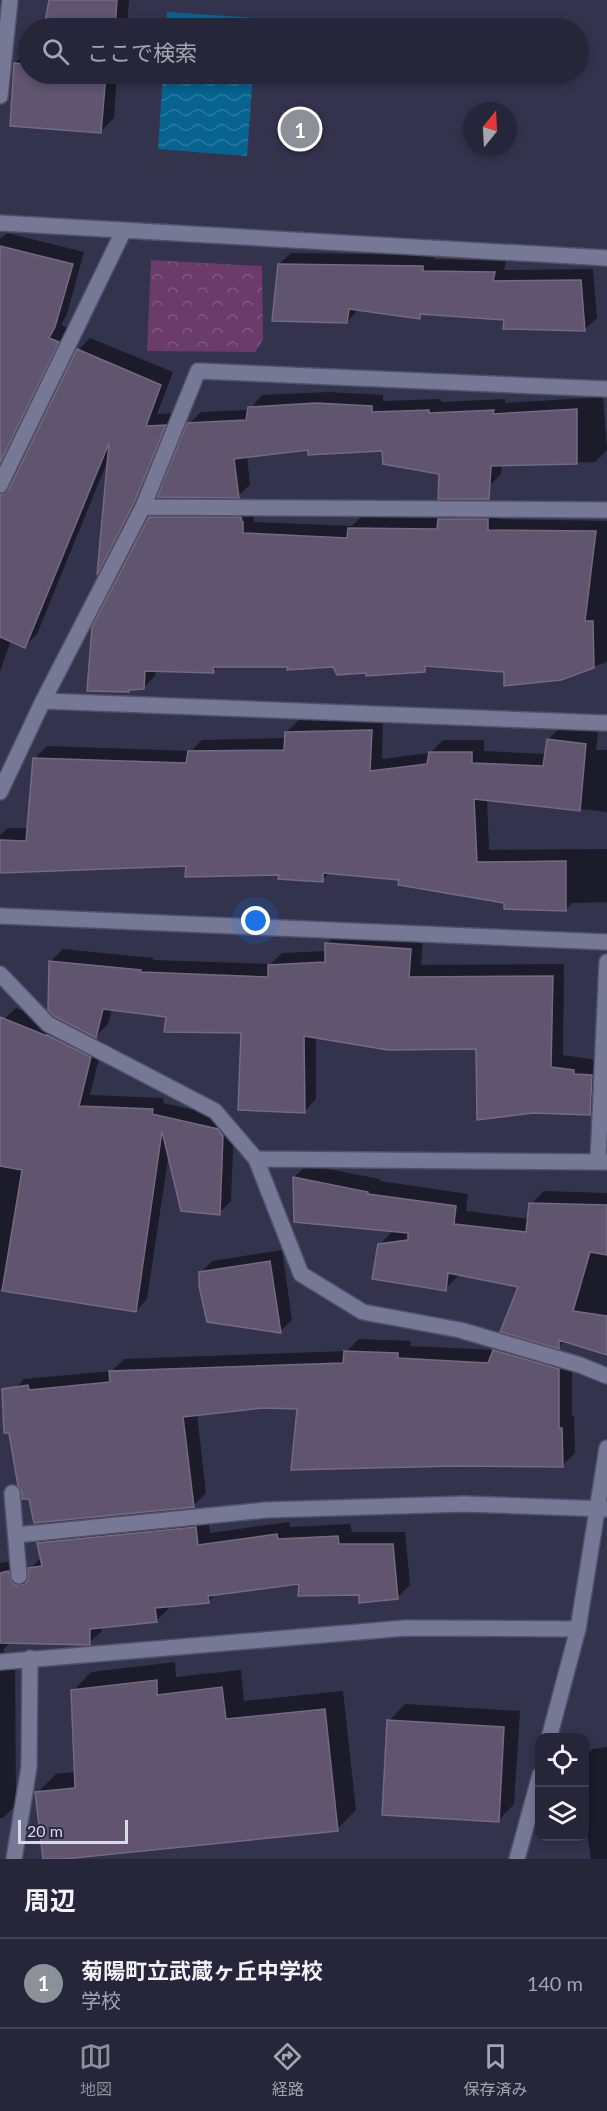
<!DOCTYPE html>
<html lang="ja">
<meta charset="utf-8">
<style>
:root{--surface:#26263a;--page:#2e2e42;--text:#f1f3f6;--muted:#a4a5af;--line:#424354;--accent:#8c9099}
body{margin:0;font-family:Lato,"Noto Sans JP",sans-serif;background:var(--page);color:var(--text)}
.controls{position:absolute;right:18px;bottom:18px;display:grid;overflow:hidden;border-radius:12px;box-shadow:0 3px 9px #0003}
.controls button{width:54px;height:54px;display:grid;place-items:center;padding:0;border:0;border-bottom:2px solid var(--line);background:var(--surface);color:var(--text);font:30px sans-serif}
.compass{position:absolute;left:463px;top:102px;width:54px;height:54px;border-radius:50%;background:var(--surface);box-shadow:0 3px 9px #0003;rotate:18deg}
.scale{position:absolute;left:18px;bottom:15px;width:110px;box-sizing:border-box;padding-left:6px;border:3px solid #d8d9ea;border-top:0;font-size:16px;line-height:21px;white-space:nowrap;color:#d8d9ea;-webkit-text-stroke:4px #292942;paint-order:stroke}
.you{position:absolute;left:256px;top:921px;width:21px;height:21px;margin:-15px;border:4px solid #fff;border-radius:50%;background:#1a73e8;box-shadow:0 0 0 9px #1a73e833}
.badge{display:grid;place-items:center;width:39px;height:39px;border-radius:50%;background:var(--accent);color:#fff;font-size:20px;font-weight:700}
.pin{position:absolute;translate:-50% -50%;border:3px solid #fff;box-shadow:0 2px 6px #0006}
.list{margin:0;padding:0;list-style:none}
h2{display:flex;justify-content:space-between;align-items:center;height:78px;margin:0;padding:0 24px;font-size:26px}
h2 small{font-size:20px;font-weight:400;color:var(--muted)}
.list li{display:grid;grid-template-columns:39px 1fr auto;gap:18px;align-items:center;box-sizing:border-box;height:90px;padding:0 24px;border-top:2px solid var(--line)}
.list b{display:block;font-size:22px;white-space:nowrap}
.list p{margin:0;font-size:20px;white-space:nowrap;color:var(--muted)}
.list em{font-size:20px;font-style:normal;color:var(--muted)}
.icon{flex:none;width:33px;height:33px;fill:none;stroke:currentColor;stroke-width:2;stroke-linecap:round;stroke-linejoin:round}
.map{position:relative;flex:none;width:607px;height:1859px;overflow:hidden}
.search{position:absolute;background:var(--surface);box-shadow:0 3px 9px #0003;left:18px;right:18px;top:18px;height:66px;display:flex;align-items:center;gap:15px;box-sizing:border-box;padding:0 21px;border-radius:33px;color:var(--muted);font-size:22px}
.sheet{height:168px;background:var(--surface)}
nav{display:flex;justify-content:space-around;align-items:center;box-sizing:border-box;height:84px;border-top:2px solid var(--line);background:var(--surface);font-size:16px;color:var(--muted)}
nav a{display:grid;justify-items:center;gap:3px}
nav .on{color:var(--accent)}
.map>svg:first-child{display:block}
.park{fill:url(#park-crowns)}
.water{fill:url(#water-waves)}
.shadow{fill:#0007}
.building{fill:#61546f;stroke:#756984;stroke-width:1.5}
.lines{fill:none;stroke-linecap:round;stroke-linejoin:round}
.minor-casing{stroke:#505066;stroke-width:18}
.minor{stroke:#777895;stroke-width:15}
</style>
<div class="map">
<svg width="607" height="1859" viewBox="0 0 607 1859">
<defs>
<pattern id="park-crowns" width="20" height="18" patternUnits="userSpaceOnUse" patternTransform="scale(1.5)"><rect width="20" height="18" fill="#6b3c69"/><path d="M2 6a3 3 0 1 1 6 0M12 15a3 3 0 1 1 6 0" fill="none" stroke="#7f587f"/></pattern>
<pattern id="water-waves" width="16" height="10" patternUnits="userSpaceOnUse" patternTransform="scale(1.5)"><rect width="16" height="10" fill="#07638f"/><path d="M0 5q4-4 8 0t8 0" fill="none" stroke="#2a799f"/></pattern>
</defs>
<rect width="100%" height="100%" fill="#33334d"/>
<path class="park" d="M151,260l111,6 1,74 -8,12 -108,-1z"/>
<path class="water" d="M167,12l89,6 -1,10h-89z
M163,74h90l-6,82 -89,-7z"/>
<path class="shadow" d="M50,0h79l-2,28h-81z
M28,50v24h89l-3,44 -14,14 -88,-7 3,-62z
M7,233l77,19 -17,62 -6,11 9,4 -54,111 -12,12 -4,-2v-211z
M291,253l143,2v4l72,2 -2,9 89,-1 4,49 -12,11 -79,-11 -82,-6 -5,5 -61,-7 -11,12 -68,-58z
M90,338l83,34 -16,42 20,-1 -31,76 -37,72 -10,10 9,-111 -71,174 -12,12 -14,-6 -11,32v-155l78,-167z
M329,392l54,3v6l58,-2v3l64,-3v4l98,-6 4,53 -12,12 -93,2 -1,10 -12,12 -49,-13 -56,-24 -74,-1 -63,8 3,29 -12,11 -49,-72 12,-12 48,-2 13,-15z
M162,506h91l1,16 98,4 9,-9 85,1 5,-5 48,2v4l108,2v141l-46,16 -55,-8 -77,-5 -5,5 -56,1 -34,-5 -115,-1 -6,6 -58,-1v6l-12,12 -14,2 21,-172z
M383,719l-1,40 48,-6 13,-13h41v11l62,3 2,-15 13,-12 37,5 -2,18h11v62l-120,-13 2,51 118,-1v53l-35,1 -7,7 -59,-9 -106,-23 -70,-6 -8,8 -42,-7 -92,-8 -188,7v-37l8,-7h20l7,-70 12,-12 144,5 11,-11 84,-2v-6l13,-12z
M339,931l84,6 -2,28 143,-1 -1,91 41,6 -2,40 -12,12 -113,-66 -161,-10v62l-12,13 -61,-80 -75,-16 -56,-7 -4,15 -12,12 -46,-74 13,-13 90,9v2l118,4 11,-11 45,-2v-8z
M16,1008l43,17 43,21 -12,49 74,3 -1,5 67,15 4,5 -3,78 -12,12 -50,-61 -22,147 -11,12 -136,-22v-256l4,-14z
M307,1165l73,14v2l88,13 -2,17 63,8 2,-15 13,-13 63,2v160l-42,-13 -6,7 -39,-61 -62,-13v3l-13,13 -66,-44 15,-15 -99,-10 -1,-43z
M282,1250l10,70 -12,11 -80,-58 12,-12z
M508,1337l64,19v60h2l1,37 -13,13 -264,-58 -35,-2 -66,8 9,79 -13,13 -182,-113 13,-14 88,-8 12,-12 223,-8 12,-12 52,2 -1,5 86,4z
M208,1515l2,18 79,-11 1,5 60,-3 2,8h53l5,53 -12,12 -38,-4 -60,-11 -83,11 -9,9 -39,3v3l-12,12 -55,6v5l-13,12 -78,-1 -8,8 5,8 7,1 1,146 -13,13h-3v-255l21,-3 2,8 6,6 1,-5 12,-12 -3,-14 12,-12z
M175,1662l1,15 65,-7 3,31 99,-10 13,119 -19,19 -292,30 -8,-66 19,-19 19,-2 -2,-81 18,-19z
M405,1704l115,7 -6,93 -16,17 -109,-100z
M607,1747v112h-16l-7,-44v-58l9,-8z"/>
<path class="building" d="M49,0h68l-2,28h-71z
M14,63l14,1v10h78l-5,59 -91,-7z
M0,246l73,18 -18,63 -6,11 10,4 -59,121z
M278,264l145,2v5l72,1 -2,9 88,-1 4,51 -82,-2 1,-9 -84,-6v5l-71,-10 -2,14 -75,-2z
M77,349l84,36 -15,41 20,-1 -32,78 -37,72 12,-132 -84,205 -25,-11v-142l9,-6z
M316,403l56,3v6l57,-2v3l65,-3 -1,4 84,-5v55l-86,2 -2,33h-51l1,-25 -56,-10 -1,-13 -74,4v-5l-74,9 5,39 -82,-1 30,-74 59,-3 2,-13z
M149,517h92l1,5h1v11l104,5 1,-10 89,1 1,-10h50v11l108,1 -11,90h8l1,47 -33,12 -57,6v-14l-79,-6v6l-59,4v-3l-29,2 -4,-8 -46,3 1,-3h-75l1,6 -69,-2 -1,18 -15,1v2l-42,-1 5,-64z
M372,730l-2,41 57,-7 2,-12h43v11l71,3 4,-27 39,5 -6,67 -106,-12 3,63 89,-1v50l-62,-2v-6l-106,-18 1,-5 -76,-7v9l-45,-3 1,-4 -94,2 1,-11 -186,7v-33l26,1 7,-83 153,5 2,-12 96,-1 1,-18z
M325,943l86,6 -2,28 144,-1 -2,91 23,3v4l18,1 -2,40 -57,-2 -56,7 -1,-71 -88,1 -84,-14 1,77 -67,-3 3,-77 -77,-1 2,-15 -63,-8 -7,29 -42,-22 -6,-6 1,-49 92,9v2l127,5v-12l57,-3z
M0,1017l47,19v-1l44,22 -12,49 74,3 -1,5 66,15 5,7 -3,79 -39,-4 -19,-80 -26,181 -134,-21 20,-121 -22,-4z
M293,1177l75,15v2l88,12 -2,18 72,8 3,-29 78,2v50l-17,-3 -17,59 34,5v39l-48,-15v9l-59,-17 18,-45 -70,-14 -2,18 -74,-12 6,-35 30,-4v-7l-114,-11z
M270,1261l11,72 -74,-11 -8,-36v-14z
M493,1350l66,19v59h3l1,39 -107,-1 -165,4 6,-61 -34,-1 -80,9 11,90 -160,16 -5,-24h-7v-7l-4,-6 -9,-53h-5l-2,-44 26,-4 1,5 81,-8 -1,-11 234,-8 1,-12 54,2v5l90,5z
M196,1527l2,18 79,-11 1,5 60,-3 1,8h54l5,55 -39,4v-8l-61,1 1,-12 -91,12 1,7 -54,5 2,14 -67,7v16l-90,-2v-70l9,-2 2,10 4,4 10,-1 3,-4v-12l14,-2 -5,-23z
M157,1680v15l65,-8 4,32 99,-10 13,122 -274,28h-21l-8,-67 40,-4 -4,-98z
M387,1720l117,7 -5,95 -117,-7z"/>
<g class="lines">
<g class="minor-casing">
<path id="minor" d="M0,96l10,-96
M0,223l607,35
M0,485l124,-255
M143,507l464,3
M43,701l564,22
M0,792l43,-91 100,-194 55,-136 409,18
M0,916l607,26
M0,974l48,50 167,87 41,48 45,115 62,38 97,18 120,35 27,11
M256,1159l351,3
M598,1161l9,-199
M12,1493l7,83
M16,1535l250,-25 198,-6 143,5
M0,1662l406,-34 172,1
M549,1738l29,-109 29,-181
M14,1859l15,-92 1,-109
M517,1859l23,-84"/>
</g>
<use href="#minor" class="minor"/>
</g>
</svg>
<div class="controls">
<button><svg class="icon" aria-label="locate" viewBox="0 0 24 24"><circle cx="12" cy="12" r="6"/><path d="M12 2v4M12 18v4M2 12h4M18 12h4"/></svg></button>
<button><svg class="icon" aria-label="layers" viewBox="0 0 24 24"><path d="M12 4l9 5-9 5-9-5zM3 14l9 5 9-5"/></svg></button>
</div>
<svg class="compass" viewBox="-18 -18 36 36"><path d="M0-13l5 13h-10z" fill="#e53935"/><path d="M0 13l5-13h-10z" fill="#a4a5af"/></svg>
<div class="scale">20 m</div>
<div class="you"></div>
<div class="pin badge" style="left:300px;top:129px">1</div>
<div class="search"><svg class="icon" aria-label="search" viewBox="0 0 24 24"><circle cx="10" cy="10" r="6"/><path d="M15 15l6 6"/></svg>ここで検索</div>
</div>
<section class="sheet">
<h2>周辺<small></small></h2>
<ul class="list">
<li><span class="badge">1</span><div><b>菊陽町立武蔵ヶ丘中学校</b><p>学校</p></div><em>140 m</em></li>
</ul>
</section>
<nav>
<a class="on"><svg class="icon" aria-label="map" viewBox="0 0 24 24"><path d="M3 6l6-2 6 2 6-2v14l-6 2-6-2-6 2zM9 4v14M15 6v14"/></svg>地図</a>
<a><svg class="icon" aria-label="directions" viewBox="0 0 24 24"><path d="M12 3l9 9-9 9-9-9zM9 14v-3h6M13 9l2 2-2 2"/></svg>経路</a>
<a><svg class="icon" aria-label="saved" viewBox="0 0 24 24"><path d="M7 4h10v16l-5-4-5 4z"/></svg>保存済み</a>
</nav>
